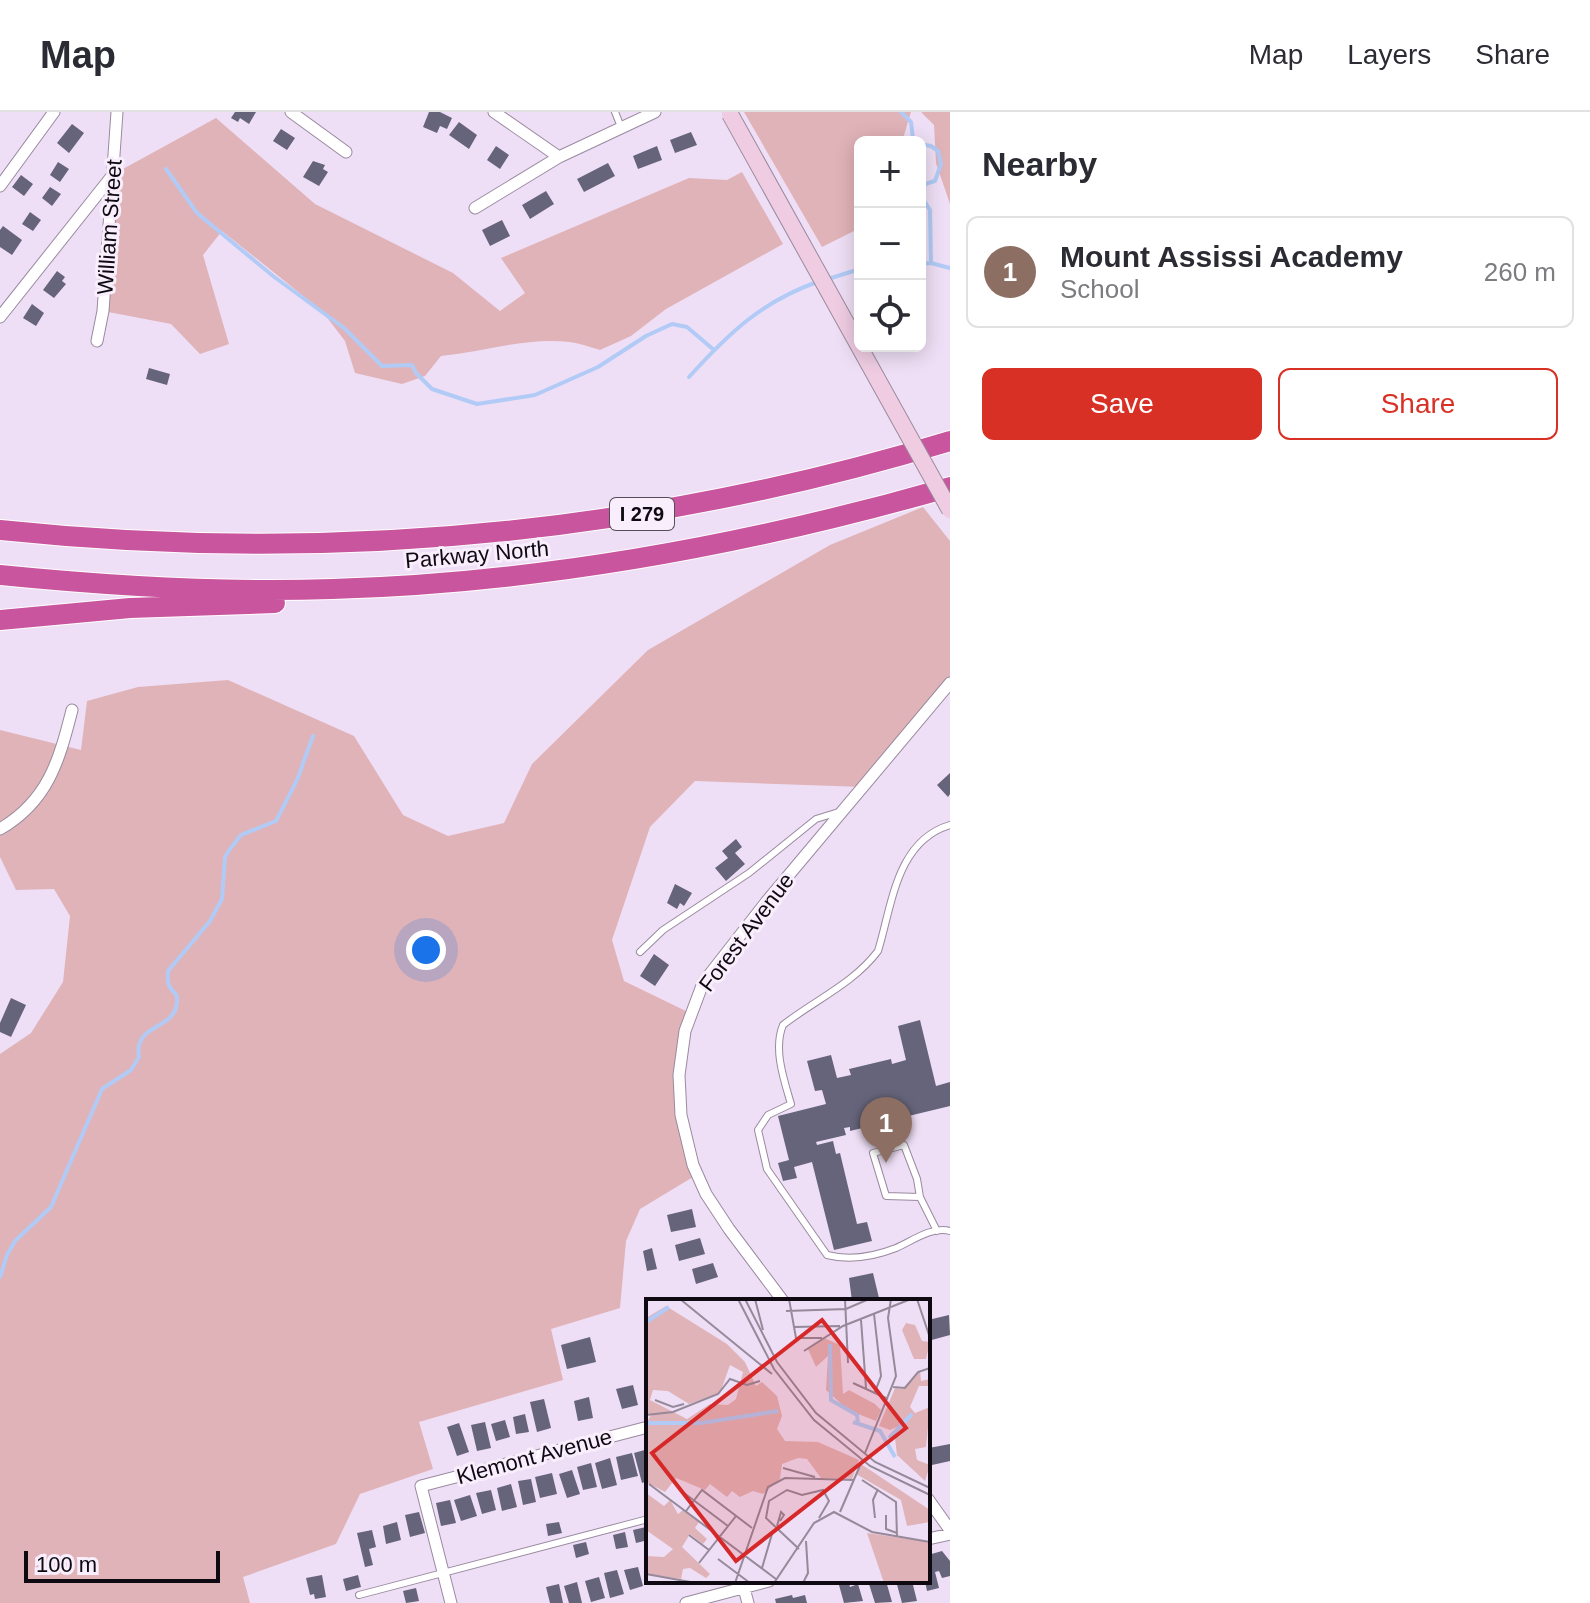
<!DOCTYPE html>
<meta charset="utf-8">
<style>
:root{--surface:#fff;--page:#f7f7f7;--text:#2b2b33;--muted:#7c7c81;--line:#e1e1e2;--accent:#d93025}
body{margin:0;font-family:Helvetica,sans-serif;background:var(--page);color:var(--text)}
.controls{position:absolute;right:24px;top:24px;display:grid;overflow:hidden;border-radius:12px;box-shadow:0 4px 20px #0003}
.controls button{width:72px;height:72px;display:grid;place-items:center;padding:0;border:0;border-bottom:2px solid var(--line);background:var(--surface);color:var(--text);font:40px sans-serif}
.scale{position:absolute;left:24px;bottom:20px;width:196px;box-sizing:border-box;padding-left:8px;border:4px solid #0f0911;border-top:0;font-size:22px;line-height:28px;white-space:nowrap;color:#0f0911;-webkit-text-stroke:6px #f8eefc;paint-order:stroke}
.you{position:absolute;left:426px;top:838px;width:28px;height:28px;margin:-20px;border:6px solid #fff;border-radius:50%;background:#1a73e8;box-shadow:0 0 0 12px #1a73e833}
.badge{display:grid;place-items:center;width:52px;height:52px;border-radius:50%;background:var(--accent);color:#fff;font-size:26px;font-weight:700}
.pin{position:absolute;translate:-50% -66px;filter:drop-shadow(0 2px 4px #0008)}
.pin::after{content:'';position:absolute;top:42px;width:28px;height:24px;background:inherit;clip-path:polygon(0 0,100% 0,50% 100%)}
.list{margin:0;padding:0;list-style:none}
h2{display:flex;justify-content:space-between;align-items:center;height:104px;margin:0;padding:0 32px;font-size:34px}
h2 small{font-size:26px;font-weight:400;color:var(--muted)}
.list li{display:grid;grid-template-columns:52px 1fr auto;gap:24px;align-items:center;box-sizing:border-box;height:112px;margin:0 16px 16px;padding:0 16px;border:2px solid var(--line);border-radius:12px}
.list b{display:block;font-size:30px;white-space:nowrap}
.list p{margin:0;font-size:26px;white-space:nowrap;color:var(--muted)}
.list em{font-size:26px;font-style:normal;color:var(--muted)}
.actions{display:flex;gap:16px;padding:24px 32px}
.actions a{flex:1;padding:18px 0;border:2px solid var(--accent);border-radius:12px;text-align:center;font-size:28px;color:var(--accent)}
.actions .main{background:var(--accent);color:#fff}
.icon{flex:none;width:44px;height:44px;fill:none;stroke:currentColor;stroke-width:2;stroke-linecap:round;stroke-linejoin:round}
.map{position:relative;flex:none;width:950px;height:1491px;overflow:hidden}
header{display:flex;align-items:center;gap:48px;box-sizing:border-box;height:112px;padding:0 40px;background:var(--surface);border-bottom:2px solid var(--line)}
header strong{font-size:38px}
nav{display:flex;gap:44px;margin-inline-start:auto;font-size:28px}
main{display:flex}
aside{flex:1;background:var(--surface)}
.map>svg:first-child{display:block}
.green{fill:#e0b3b8}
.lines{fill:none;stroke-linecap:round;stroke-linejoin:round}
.stream{stroke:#b1cbf6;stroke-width:4}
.building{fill:#65647a}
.lane-casing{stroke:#998a9f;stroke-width:8}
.street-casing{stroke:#998a9f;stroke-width:13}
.highway-casing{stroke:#fff;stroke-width:22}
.lane{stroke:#fff;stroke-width:6}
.street{stroke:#fff;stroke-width:11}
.highway{stroke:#c9559f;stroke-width:20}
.secondary-bridge-casing{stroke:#998a9f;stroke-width:18;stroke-linecap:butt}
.secondary-bridge{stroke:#efcce2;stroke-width:16}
.labels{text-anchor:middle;stroke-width:6;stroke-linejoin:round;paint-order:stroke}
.shield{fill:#f8eefc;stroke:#554e58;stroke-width:2}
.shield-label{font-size:20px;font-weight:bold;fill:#0f0911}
.street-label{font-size:22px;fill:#0f0911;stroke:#f8eefc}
.inset-river{fill:none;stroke:#b1cbf6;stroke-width:4}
.inset-road{fill:none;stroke:#95899a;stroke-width:2}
.view{fill:#d62828;fill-opacity:0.15;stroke:#d62828;stroke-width:4}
.inset-edge{fill:none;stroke:#0f0911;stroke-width:4}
</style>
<header>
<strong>Map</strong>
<nav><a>Map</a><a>Layers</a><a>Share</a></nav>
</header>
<main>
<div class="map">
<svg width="950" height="1491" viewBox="0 0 950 1491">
<rect width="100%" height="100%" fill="#efdff6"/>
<path class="green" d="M744,0h167l-9,30h-42v86l-38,19z
M921,0h29v92l-14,-41 -2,-38z
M216,6l99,86 138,69 47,38 25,-18 -24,-35 188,-80 38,2 15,-8 41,72 -117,65 -35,27 -31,14c-10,-3 -21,-7 -31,-8 -43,-5 -85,10 -128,14l-16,20 -23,8 -47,-11 -10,-32 -23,-30 -100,-80 -19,24 26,89 -29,10 -29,-30 -68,-13 9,-136z
M923,395l27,34v142l-87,104 -168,-6 -45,46 -38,113 12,41 66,32 -9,102 17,59 -58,35 -14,32 -6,67 -69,21 12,51 -144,42 14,47 -73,25 -24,50 -93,33 7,26h-250v-549l31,-21 32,-51 7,-66 -16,-27 -38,1 -16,-33v-127l81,20 6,-49 51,-14 90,-7 126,56 49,79 45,21 56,-13 28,-59 116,-114 182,-105z"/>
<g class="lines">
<path class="stream" d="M901,0l10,10 2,17 4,3
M920,32l11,2 7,5 3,13 -6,17 -10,3 -4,12 9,14 1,53
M166,57l31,44 76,63 71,52 38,38 30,-1 4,8 16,16 45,15 58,-9 63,-28 48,-31 26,-12 15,3 27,23
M920,152l11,-1 19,5
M828,167l32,-10
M689,265c40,-44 73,-76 131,-96
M0,1165l7,-22 8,-14 36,-34 51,-118 29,-19 8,-13c-6,-34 36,-26 38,-55 1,-10 -5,-9 -8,-17 -2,-4 -1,-9 -1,-14l42,-50 12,-22 3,-42 5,-8 11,-14 35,-14 21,-41 16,-44"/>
</g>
<path class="building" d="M235,0h21l-7,12 -9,-6 -2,4 -7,-4z
M429,0h11l12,6 -5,11 -7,-3 -3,7 -14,-6z
M459,10l18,13 -8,14 -20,-14z
M72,12l12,9 -15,20 -12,-10z
M281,17l14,9 -8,12 -14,-9z
M691,20l6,13 -22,8 -5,-13z
M496,34l13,9 -9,14 -13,-9z
M657,34l5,14 -24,9 -5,-13z
M313,49l12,4 -2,4 5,3 -9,14 -16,-9z
M58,50l11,7 -9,13 -10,-7z
M608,51l7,13 -31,16 -7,-13z
M21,63l12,9 -9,12 -12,-9z
M50,75l11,7 -9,12 -10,-8z
M546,79l8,13 -24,15 -8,-14z
M30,100l11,8 -8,11 -11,-7z
M502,108l8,16 -20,10 -8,-16z
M3,114l19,14 -10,15 -12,-8v-17z
M57,159l8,6 -3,4 4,3 -12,14 -11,-8z
M32,192l12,9 -8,13 -13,-8z
M149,256l21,6 -3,11 -21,-6z
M950,661v21l-2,3 -11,-12z
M736,727l6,8 -7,6 10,11 -19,17 -11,-13 13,-10 -6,-7z
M675,772l17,9 -8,13 -4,-3 -3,6 -10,-6z
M654,842l15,11 -14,21 -15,-10z
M11,886l15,7 -15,32 -11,-5v-9z
M920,908l16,66 14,-4v24l-58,14 4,18 -12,4 -5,-18 -29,7v-4l-6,1 2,7 -30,7 1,3 16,-4 3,13 4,-1 17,71 10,-2 5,19 -38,9 -22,-88 -18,5 3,11 -14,3 -5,-18 11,-3 -11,-44 48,-12 -4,-14 -7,1 -8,-30 24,-6 6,23 14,-3 -2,-6 42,-10 1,5 14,-4 -8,-34z
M692,1097l4,18 -25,5 -4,-17z
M700,1126l5,16 -26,7 -4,-16z
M652,1136l5,21 -10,2 -4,-20z
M713,1151l5,14 -22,7 -4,-15z
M873,1161l6,25 -27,3 -3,-23z
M949,1203l1,20 -22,6v-21z
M590,1225l6,25 -29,7 -6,-24z
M633,1273l5,20 -16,4 -6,-20z
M589,1285l4,21 -15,3 -4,-20z
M544,1287l7,29 -14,4 -7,-30z
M525,1302l4,18 -13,2 -3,-17z
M505,1308l5,17 -14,4 -5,-17z
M485,1310l6,26 -14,3 -6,-26z
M459,1311l10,29 -12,4 -10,-29z
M950,1332v17l-18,4 -3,-17z
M648,1337v32l-6,2 -8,-30z
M632,1341l6,23 -17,4 -5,-23z
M610,1346l7,27 -15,4 -7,-26z
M591,1351l6,24 -14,3 -6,-23z
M572,1358l8,24 -13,4 -8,-24z
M552,1361l5,21 -17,4 -5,-21z
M531,1367l5,23 -13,3 -5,-24z
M511,1372l6,23 -15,4 -5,-23z
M491,1378l5,20 -14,4 -6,-21z
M470,1383l7,21 -16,5 -7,-21z
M450,1388l6,23 -15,3 -5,-23z
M419,1400l6,21 -15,4 -5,-22z
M397,1410l4,18 -15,4 -3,-18z
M559,1410l3,11 -14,3 -2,-12z
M646,1415l2,13 -12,3 -3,-13z
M372,1418l4,17 -7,2 4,16 -8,2 -8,-34z
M625,1420l3,15 -12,2 -3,-14z
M586,1430l3,12 -13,4 -3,-13z
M942,1439l8,10v15l-8,2 -3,-7 -4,1 4,16 -12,3 -2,-10h3v-26z
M638,1455l5,19 -13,4 -6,-20z
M617,1458l7,24 -14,4 -6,-25z
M322,1463l4,22 -11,2 -1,-5 -4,1 -4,-17z
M358,1463l3,12 -15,4 -3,-12z
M599,1465l6,21 -14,4 -6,-21z
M868,1469h18l6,21 -17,1z
M896,1469h16l5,20 -15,2z
M577,1470l5,21h-13l-5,-17z
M849,1471l1,4 8,-3 5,17 -19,2 -5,-18z
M559,1472l4,19h-13l-4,-16z
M416,1476l3,13 -13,2 -3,-12z
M792,1483l1,3 12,-3 2,8h-31l-1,-4z"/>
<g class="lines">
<g class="lane-casing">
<path id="lane" d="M615,0l6,15
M950,713c-54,16 -58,81 -72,126 -25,33 -63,49 -95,74 -10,24 1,55 8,79l-23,11 -10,15 9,39 60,86c24,6 46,2 69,-7 16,-7 36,-22 54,-17
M640,840l23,-22 86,-57 67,-54 26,-8
M920,1085l-3,-18 -13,-34 -31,8 13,43 34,1 17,34
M359,1483l289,-76"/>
</g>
<g class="street-casing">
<path id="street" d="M291,0l55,40
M494,0l65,45
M0,74l54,-74
M475,96l84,-51 96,-45
M0,205l112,-141
M97,229l6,-30 14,-199
M0,717c48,-28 59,-68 72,-119
M783,1189l-54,-72 -23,-35 -13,-29 -12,-50 -2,-40 6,-44 18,-48 64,-82 183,-218
M928,1387l22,31
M928,1427l22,-5
M742,1469l6,22
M451,1491l-30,-117 227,-59
M686,1491l83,-22"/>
</g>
<g class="highway-casing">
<path id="highway" d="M0,418c324,34 638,6 950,-89
M0,463c110,11 221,18 332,14 210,-6 416,-44 618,-102
M0,508l130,-12 145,-5"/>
</g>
<use href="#lane" class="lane"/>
<use href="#street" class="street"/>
<use href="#highway" class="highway"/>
<g class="secondary-bridge-casing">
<path id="secondary-bridge" d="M730,2l220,396"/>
</g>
<use href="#secondary-bridge" class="secondary-bridge"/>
</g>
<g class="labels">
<rect class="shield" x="610" y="386" width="64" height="32" rx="6"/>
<g class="shield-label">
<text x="642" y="409">I 279</text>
</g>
<g class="street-label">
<text transform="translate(109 115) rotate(-86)" y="8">William Street</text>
<text transform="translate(477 442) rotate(-5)" y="8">Parkway North</text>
<text transform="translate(746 820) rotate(-53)" y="8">Forest Avenue</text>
<text transform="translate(534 1344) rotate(-15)" y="8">Klemont Avenue</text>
</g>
</g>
<g transform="translate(646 1187)">
<rect width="284" height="284" fill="#efdff6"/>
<path d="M20,7l61,38 18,18 11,24 6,-4 15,14 5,20 -5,13 8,12 33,1 41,18 -7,19 -31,-1 -14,-19 -9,-1 -16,6 -2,15 -17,15 -10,-3 -13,6 -8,-6 -5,6 -17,-13 -5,6 -29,-12 -11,14 -19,-10v-58l5,-9h-5v-97zM84,66l13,7 -7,27 -8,6 -18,-1 -23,15 -37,-19 3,-10 15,1 21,13 31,-11zM260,24l9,2 7,16 8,1 -4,17h-12l-12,-29zM178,39l16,7 3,49 6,-4 26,14 6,6 -5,11 -28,-11 -22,-20 2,-34 -12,11 -8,-18zM274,71l1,11 9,-2v7h-11l-9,21 5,6 15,-6 -4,40 -11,2 2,11 13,5 -5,16 -28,-26 -2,-17 9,-14 -14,6 -11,-4 16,-38 7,1zM215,165l69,46v12l-23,4 -6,-26 -45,-26zM0,194l18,13 6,-6 8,14 5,-4 16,12 -4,6 12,11 -4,5 -13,-10 -8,13 28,27 -4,4 -16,-10 -7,1 -2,10 -35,-5v-18l18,1 9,-8 -27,-19zM221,234l63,9v41h-46z" fill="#e0b3b8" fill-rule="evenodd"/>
<path class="inset-river" d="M0,23l23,-15M184,45l1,56 26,15 1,7M207,123l27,9 15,26M0,124h55l77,-12M243,139l23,-24"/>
<path class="inset-road" d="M34,0l92,75M92,0l36,70 40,51 56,46 60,29M99,0l32,63 39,51 59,49 55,26M109,0l8,31M143,0l7,39h26M199,0l3,64M271,0l13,39M37,1l26,-1M140,12l60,-2 23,-10M228,15l7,62 -6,16M215,21l5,68M148,28l46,-1M158,52l39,-25 68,-27M207,84l35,16M247,88l12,1 13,-16 12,-4M9,101l18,7 11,-3M0,116l27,-3 45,-18 12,-15 17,6 13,-4M219,154l31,-77 -8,-58 3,-19M137,169l32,9M216,181l34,22 1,35M3,185l127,95M38,194l44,33M40,212l16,-21 50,38M194,213l22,-51M240,216v14l11,4M229,219l-2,-18 5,-11M131,227l4,-14 3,3 -4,6M43,236l20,15M153,250l-33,-31 3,-17 18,-11 15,5 21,-5 6,11 -10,17M72,260l32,24M53,264l37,-47M116,269l10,-34M0,275l50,9M89,284l33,-96 17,-9 69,2M128,284l40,-60 20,-11 38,20 58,10M157,284l5,-10 -2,-32"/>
<path class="view" d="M176,21l84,108 -170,133 -84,-108z"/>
<rect width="284" height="284" class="inset-edge"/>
</g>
</svg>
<div class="controls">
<button>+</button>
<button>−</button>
<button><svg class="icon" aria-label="locate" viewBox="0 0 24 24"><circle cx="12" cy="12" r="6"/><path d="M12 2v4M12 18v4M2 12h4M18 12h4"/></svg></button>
</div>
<div class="scale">100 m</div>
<div class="you"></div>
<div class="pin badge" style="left:886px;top:1051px;background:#8d6e63">1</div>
</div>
<aside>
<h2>Nearby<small></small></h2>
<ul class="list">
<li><span class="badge" style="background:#8d6e63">1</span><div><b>Mount Assissi Academy</b><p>School</p></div><em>260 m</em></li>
</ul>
<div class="actions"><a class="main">Save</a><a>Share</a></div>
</aside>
</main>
